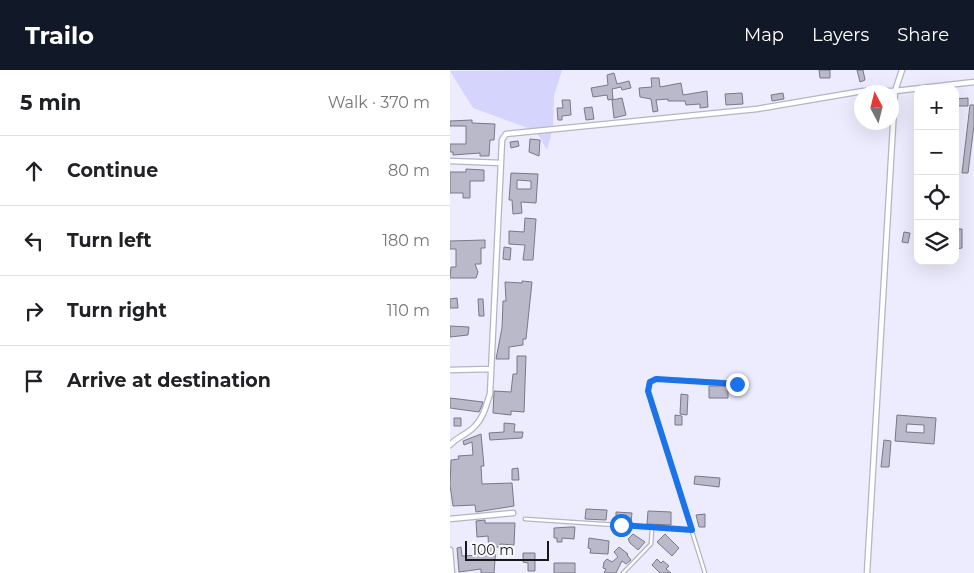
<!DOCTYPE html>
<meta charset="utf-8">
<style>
:root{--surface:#fff;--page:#f2f2f2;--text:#202124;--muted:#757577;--line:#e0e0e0;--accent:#111827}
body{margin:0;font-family:Montserrat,sans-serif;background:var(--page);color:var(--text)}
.controls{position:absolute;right:15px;top:15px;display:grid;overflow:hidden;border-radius:10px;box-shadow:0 5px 20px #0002}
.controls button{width:45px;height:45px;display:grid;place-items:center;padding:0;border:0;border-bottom:1px solid var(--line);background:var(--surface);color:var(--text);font:25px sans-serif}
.compass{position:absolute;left:404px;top:15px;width:45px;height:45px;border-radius:50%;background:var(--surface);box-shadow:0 5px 20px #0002;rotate:353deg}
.scale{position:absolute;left:15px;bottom:12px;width:84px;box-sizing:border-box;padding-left:5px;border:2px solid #17171d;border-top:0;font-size:14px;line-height:18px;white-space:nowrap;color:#17171d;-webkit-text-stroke:4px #fafafe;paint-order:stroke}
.stop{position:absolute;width:15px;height:15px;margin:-11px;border:4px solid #1a73e8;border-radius:50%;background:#fff}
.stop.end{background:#1a73e8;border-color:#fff;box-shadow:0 1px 5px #0008}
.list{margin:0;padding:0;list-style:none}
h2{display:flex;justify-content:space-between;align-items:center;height:65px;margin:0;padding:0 20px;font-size:21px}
h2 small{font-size:16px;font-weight:400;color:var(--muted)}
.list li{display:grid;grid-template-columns:32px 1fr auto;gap:15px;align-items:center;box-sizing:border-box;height:70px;padding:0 20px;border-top:1px solid var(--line)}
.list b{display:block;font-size:19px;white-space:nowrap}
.list em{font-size:16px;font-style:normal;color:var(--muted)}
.icon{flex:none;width:28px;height:28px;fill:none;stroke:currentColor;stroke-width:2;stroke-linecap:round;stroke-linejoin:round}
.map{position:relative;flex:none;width:524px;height:503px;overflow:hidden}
header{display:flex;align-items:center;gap:30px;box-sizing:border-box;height:70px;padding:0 25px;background:var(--accent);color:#fff}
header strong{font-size:24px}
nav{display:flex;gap:28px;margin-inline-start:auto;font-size:18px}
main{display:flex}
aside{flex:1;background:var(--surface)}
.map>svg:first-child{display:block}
.green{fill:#d4d4fd}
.building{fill:#b9b9c9;stroke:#787888;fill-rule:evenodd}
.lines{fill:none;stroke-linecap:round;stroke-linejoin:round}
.lane-casing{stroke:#b4b4c5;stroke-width:5}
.street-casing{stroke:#b4b4c5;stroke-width:7}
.lane{stroke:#fff;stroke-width:2.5}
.street{stroke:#fff;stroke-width:4.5}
.route{stroke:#1a73e8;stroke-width:6}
</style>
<header>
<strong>Trailo</strong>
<nav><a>Map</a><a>Layers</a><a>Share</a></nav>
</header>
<main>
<aside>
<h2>5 min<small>Walk · 370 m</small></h2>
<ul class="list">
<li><svg class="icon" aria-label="ahead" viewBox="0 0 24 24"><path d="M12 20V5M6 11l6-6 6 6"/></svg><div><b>Continue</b></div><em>80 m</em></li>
<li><svg class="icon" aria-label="left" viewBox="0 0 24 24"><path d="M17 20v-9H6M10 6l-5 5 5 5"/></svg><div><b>Turn left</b></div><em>180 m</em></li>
<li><svg class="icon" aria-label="right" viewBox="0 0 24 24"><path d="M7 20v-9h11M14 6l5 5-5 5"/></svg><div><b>Turn right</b></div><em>110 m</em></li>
<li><svg class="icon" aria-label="arrive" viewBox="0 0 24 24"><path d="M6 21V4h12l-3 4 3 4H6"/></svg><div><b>Arrive at destination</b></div></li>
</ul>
</aside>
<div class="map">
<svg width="524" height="503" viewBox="0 0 524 503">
<rect width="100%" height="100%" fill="#ececfe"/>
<path class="green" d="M112,0l-8,26 -1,32 -6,22 -11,-19 -63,-23 -23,-37z"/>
<path class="building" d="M369,0h11v8h-10z
M407,0h6l2,10 -5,2z
M164,3l3,11 12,-3 2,7 -9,2 -1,-3 -9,2 1,10 -5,1 -1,-5 -14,2 -2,-9 17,-3 -1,-10z
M201,8h8l1,9 21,-4 2,12 24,-4 1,16 -8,1v-4l-14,1 -1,-4h-17v-2l-12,1 2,11 -5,1 -2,-13 -11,-2 -1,-9 13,-1z
M292,23l1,11 -17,1 -1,-11z
M333,23l1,6 -12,2 -1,-6z
M172,28l4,17 -12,3 -2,-18z
M518,28v8h-13v-7z
M112,30h8l1,15 -9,1v4h-4l-1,-12h6z
M520,35h4v20l-6,48h-6z
M142,37l2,12 -8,1 -2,-12z
M22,50v3l23,1 -1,16h-4l-1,16h-9v-3l-27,2v-3h-3v-8h16v-18h-16v-5z
M80,69l10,1 -1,16 -10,-4z
M68,71l1,5 -8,2 -1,-6z
M16,99l18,1v11h-14v17h-7v-5h-13v-21h16z
M61,103l27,1 -2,29 -15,-1 1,11 -9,1 -1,-14h-3zM67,110l14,1v8h-14z
M75,148l11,1 -3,41h-10l2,-15 -16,-1v-13l15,1z
M505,159h7v19l-7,1z
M454,162l6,1 -2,10 -6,-1z
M35,170v8h-4v16h-6l3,8 -2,6h-26l1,-11h5v-18h-6v-8z
M54,177l7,1 -1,12 -7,-1z
M72,211l10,1 -6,57h-3v6l-14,2v12h-13l6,-31 1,-27h3l-1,-19 17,1z
M7,228l1,10h-8v-9z
M28,229h5l1,17h-5z
M0,256l19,1 -1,8 -18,2z
M67,286h9l-2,56 -13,-1v4l-18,-2 1,-22 17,1 2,-18h4z
M259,316h19v12h-19z
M231,324l7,1 -1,20 -7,-1z
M0,328l33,4v1l-4,9 -29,-4z
M225,345l7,1v9h-7z
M447,345l39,3 -2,26 -39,-3zM457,354l17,1v8l-18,-1z
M4,348h7v8h-7z
M54,353l11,1 -1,8h9l-1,6 -32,2 -1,-7 15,-1z
M31,364l3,32h-3l1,18 30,-1 2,23 -38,6 -1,-7 -22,1 -3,-21 1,-25 8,-1 -1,-3 15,-1 -1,-13 -8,3 -1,-4z
M434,370l7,1 -2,26h-8z
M68,398l1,12h-7v-11z
M245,406l25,2 -1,9 -25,-3z
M136,439l21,1 -1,10 -21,-1z
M198,441l23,1v13l-24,-1z
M166,442l16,1 -1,9 -15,-1z
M255,444v13h-6l-3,-12z
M35,450v3h30l-1,22 -14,-1v3h-4l-2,26h-13v-4l-22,3 -2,-24 4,-1 1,9 18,-1v-3h9l-1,-16 -11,1 -1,-16z
M120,457h5l-1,12 -12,-1v4h-5v-4h-3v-10z
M183,464l12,8 -7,8 -8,-7 -2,-4z
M215,464l14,14 -7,8 -15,-14z
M139,468l20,3 -1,13 -18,-1 1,-4 -3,-1z
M169,477l9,7 -1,1 4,5 -5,4 -4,-3 -6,12h-12l2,-4 -3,-1 1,-6 3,-3 5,3 6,-5 -4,-5z
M73,483h12v18h-7v-8l-5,-1z
M207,489l4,4 2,-2 6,5 -3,3 5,4h-11l-8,-8z
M104,493h21v10h-21z"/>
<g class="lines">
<g class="lane-casing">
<path id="lane" d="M75,449l167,11
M173,503l28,-29 1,-16
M255,503l-57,-182 1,-9 7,-3 81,4"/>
</g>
<g class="street-casing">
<path id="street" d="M0,91l51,2
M0,300l41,-1
M0,375c7,-8 18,-11 25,-19 9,-9 11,-21 15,-32l12,-254 4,-6 251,-25 106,-18h32l79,-9
M0,449l63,-6
M0,480l2,23
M417,503l28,-482 7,-21"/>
</g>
<use href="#lane" class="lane"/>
<use href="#street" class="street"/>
</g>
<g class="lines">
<path class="route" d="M171,455l71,5 -44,-139 2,-9 6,-3 81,5"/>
</g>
</svg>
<div class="controls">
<button>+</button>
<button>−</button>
<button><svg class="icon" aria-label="locate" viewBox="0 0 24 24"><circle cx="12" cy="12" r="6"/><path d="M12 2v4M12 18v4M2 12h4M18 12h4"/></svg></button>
<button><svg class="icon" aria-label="layers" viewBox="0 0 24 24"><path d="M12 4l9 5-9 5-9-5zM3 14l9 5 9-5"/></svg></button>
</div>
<svg class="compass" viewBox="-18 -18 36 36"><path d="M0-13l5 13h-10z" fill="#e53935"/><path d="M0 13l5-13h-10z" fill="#757577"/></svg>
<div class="scale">100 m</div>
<div class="stop" style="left:171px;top:455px"></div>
<div class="stop end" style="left:287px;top:314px"></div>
</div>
</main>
